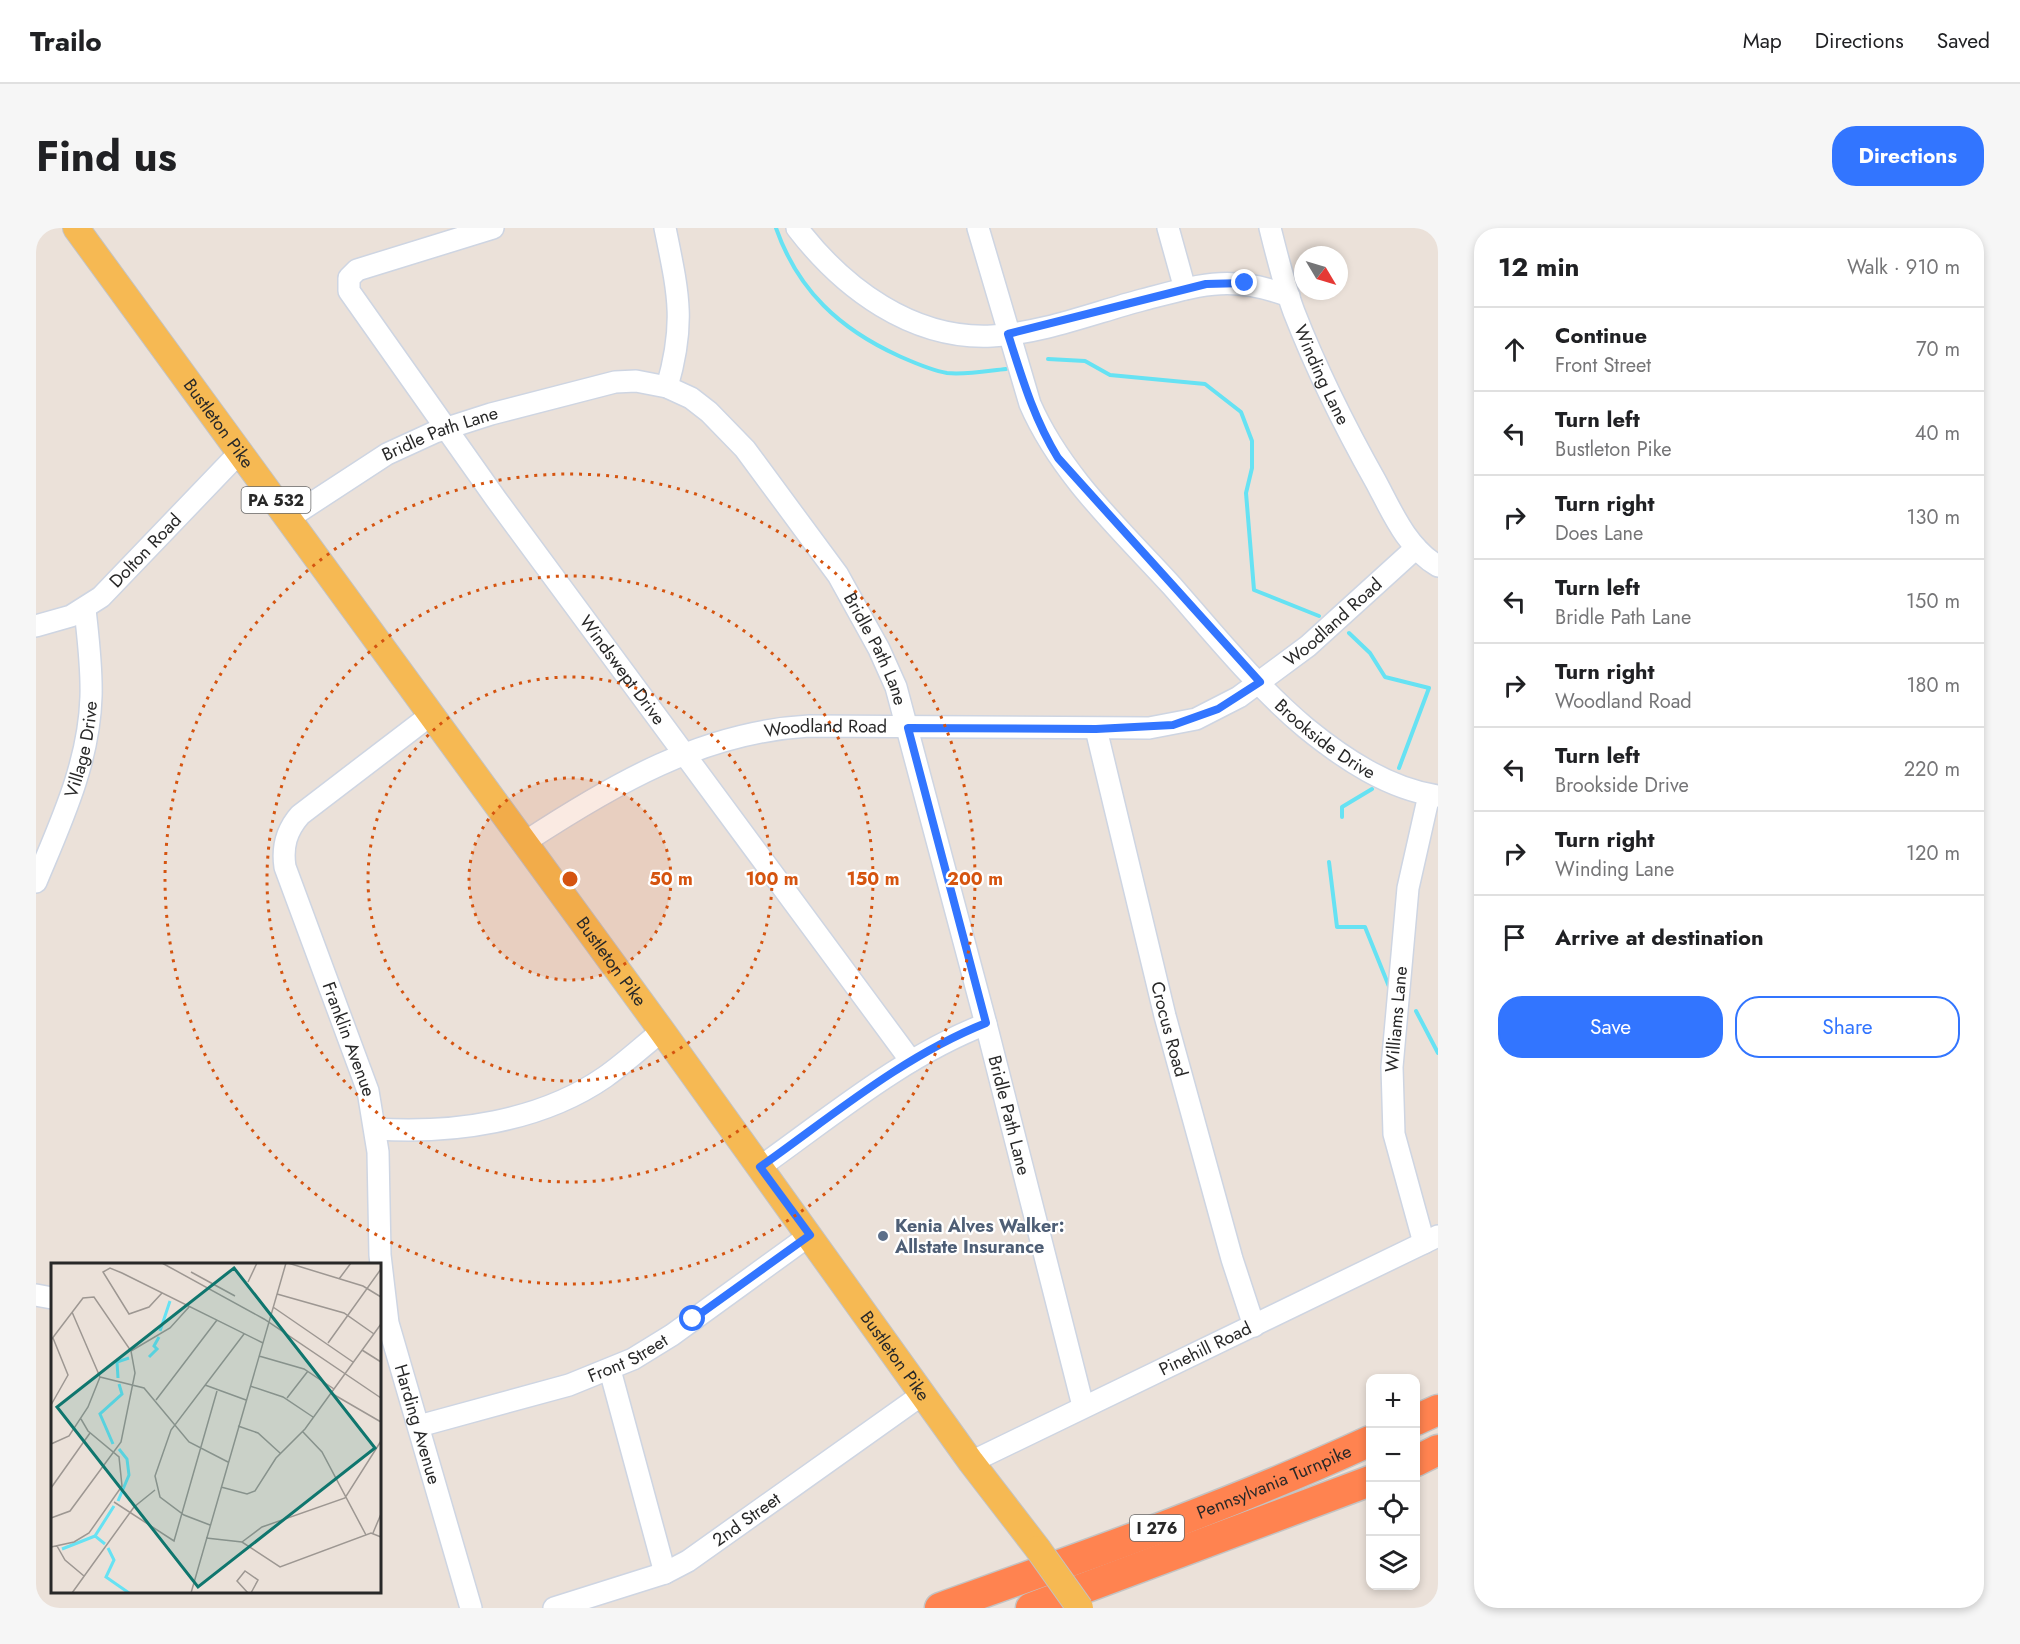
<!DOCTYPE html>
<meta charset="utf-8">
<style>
:root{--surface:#fff;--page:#f6f6f6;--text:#202124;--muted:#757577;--line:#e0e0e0;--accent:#3275ff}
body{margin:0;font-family:Jost,sans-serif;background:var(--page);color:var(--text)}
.controls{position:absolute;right:18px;bottom:18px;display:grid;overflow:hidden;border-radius:12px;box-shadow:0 3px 9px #0003}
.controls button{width:54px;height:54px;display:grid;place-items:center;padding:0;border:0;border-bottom:2px solid var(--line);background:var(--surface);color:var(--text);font:30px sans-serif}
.compass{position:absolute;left:1258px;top:18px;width:54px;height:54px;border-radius:50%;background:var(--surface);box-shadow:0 3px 9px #0003;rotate:128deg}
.stop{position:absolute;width:18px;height:18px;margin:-14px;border:4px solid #3275ff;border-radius:50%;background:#fff}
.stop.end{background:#3275ff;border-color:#fff;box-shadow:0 2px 6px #0008}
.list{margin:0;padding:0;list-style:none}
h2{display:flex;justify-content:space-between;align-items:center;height:78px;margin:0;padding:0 24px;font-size:26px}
h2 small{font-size:20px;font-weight:400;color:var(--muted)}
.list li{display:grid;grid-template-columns:39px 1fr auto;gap:18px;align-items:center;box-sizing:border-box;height:84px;padding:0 24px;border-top:2px solid var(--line)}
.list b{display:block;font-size:22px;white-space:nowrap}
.list p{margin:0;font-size:20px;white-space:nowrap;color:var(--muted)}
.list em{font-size:20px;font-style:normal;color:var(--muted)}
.actions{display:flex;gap:12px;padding:18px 24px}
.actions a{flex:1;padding:14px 0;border:2px solid var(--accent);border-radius:24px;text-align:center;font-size:21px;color:var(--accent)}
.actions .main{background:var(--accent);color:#fff}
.icon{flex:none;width:33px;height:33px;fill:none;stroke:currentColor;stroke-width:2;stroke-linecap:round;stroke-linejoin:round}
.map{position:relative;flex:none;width:1402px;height:1380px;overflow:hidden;border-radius:24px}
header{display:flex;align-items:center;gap:36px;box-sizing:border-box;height:84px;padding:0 30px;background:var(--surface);border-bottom:2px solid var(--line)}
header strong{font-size:28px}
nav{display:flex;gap:33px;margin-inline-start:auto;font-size:21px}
.intro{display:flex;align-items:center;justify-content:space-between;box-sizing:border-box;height:144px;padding:0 36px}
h1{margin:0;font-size:42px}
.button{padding:15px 27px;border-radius:24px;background:var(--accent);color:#fff;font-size:21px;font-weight:700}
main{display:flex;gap:36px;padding:0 36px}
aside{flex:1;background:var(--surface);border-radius:24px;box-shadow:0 3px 9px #0003}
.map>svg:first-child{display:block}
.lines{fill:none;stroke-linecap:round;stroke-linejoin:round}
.stream{stroke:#66e2f3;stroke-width:4}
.minor-casing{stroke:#ced5e2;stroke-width:24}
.major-casing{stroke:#c3c3c3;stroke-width:28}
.highway-casing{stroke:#c3c3c3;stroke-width:33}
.minor{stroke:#fff;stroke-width:21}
.major{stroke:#f6b953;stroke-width:26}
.highway{stroke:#ff8350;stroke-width:30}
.major-bridge-casing{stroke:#c3c3c3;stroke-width:28;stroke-linecap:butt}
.major-bridge{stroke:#f6b953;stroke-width:26}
.route{stroke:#3275ff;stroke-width:8}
.ring{fill:none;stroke:#d5540f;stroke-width:3;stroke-dasharray:3 6}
.service-dot{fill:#5c6f8a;stroke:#fff;stroke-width:2}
.labels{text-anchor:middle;stroke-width:4.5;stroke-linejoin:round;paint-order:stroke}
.shield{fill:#fff;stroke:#686868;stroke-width:1.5}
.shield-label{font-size:16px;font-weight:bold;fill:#282828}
.street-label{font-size:18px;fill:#282828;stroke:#fff}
.service-label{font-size:18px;font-weight:bold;fill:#4e5e75;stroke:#fff;text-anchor:start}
.inset-river{fill:none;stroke:#66e2f3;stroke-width:3}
.inset-road{fill:none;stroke:#9d9792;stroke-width:1.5}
.view{fill:#0f766e;fill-opacity:0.15;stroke:#0f766e;stroke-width:3}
.inset-edge{fill:none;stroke:#282828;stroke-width:3}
.centre{fill:#d5540f;stroke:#fff;stroke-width:3}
.ring-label{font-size:18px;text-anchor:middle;font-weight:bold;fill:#d5540f;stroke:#fff;stroke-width:4.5;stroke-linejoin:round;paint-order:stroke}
</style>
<header>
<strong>Trailo</strong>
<nav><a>Map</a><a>Directions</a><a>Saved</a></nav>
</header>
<div class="intro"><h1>Find us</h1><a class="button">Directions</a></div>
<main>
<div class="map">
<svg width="1402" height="1380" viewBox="0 0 1402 1380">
<rect width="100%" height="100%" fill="#ebe1d9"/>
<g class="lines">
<path class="stream" d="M740,0c22,63 64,101 123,128 16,7 31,14 48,17 18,2 40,-2 59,-4
M1012,131l37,2 25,14 95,9 36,28 11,29v27l-6,25 8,97 65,26
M1313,405l21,20 15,24 44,11 -30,80
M1306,589v-10l30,-18
M1293,634l8,65h28l25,62
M1380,783l22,42"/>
<g class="minor-casing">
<g id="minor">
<path id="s1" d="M457,0l-136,42 -8,8v13l147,208 415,562"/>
<path d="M629,0c13,64 21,94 2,159"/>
<path d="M761,0c46,60 115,112 195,108 51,-3 101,-23 150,-36 58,-15 88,-26 147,-4"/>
<path id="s2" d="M942,0l52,176c31,71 90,125 142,182 42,48 85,101 134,142 38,31 83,61 132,68"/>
<path d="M1132,0l17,61"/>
<path id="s3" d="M1234,0c7,28 14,57 24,84 23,59 51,115 82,170 16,30 31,66 62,84"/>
<path id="s4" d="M253,290l98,-64 48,-22 56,-18 124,-32 21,-1 31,6 24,11 18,14 36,37 93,126 41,74 17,38 90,337 97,382"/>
<path id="s5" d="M0,398l35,-10 30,-19 140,-146"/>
<path id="s6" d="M396,486l-132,101c-14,16 -18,32 -15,52l83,224 10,61 2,103 8,68 83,285"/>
<path id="s7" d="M1060,501l69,287 67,243 22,67"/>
<path id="s8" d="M489,614c87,-57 177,-110 284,-116l340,2 47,-9 43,-22 69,-51 108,-98"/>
<path id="s9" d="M0,654c25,-60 53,-119 55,-185 1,-30 -3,-59 -6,-88"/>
<path d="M340,901c76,5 164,-7 229,-52 20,-14 38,-31 57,-46"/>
<path d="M724,939c72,-51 143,-111 226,-143"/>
<path id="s10" d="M1388,1015l-30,-109 -2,-67 16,-179 21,-93"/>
<path d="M0,1067l16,3"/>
<path d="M574,1142l55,203"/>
<path id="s11" d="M383,1198l150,-41 64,-26 39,-24 138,-100"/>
<path id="s12" d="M935,1234l467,-226"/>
<path id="s13" d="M518,1380l111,-35 23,-12 235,-167"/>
</g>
</g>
<g class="major-casing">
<g id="major">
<path id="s14" d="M40,0l586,803 309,431 67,87"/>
</g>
</g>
<g class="highway-casing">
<g id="highway">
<path d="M1380,1192l22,-10"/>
<path d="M1380,1233l22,-11"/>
<path id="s15" d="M904,1380c145,-52 291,-103 430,-167"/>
<path d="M995,1380l339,-127"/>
</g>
</g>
<use href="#minor" class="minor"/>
<use href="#major" class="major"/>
<use href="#highway" class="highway"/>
<g class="major-bridge-casing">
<path id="major-bridge" d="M1002,1321l42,59"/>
</g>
<use href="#major-bridge" class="major-bridge"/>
</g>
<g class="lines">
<path class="route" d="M657,1091l117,-84 -50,-68c72,-51 143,-111 226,-144l-78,-295 188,1 77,-4 45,-16 42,-27 -202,-224c-24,-39 -36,-80 -50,-124l198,-50 39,-1"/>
</g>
<circle cx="534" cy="651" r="101" fill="#d5540f" fill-opacity=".12"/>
<g class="ring">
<circle cx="534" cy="651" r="101"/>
<circle cx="534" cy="651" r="202"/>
<circle cx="534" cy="651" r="303"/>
<circle cx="534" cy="651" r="405"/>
</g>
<circle class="service-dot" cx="847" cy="1008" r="6"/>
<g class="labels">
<g class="shield">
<rect x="205.5" y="259" width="69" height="26" rx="4.5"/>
<rect x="1094" y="1287" width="54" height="26" rx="4.5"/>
</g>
<g class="shield-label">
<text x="240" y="278">PA 532</text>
<text x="1121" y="1306">I 276</text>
</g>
<g class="street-label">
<text dy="6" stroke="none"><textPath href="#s3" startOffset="156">Winding Lane</textPath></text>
<text dy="6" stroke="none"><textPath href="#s14" startOffset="242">Bustleton Pike</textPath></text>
<text dy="6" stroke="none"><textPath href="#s4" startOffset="174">Bridle Path Lane</textPath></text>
<text dy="6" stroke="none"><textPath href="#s5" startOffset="136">Dolton Road</textPath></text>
<text dy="6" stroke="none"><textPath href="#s8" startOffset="867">Woodland Road</textPath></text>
<text dy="6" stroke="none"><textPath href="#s4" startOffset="750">Bridle Path Lane</textPath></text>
<text dy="6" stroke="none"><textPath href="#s1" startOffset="634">Windswept Drive</textPath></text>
<text dy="6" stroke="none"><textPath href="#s8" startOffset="327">Woodland Road</textPath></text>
<text dy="6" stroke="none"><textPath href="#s2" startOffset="633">Brookside Drive</textPath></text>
<text dy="6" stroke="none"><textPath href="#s9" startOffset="141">Village Drive</textPath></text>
<text dy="6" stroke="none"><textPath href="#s14" startOffset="908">Bustleton Pike</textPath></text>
<text dy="6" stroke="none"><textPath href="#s10" startOffset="228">Williams Lane</textPath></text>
<text dy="6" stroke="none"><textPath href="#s7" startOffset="309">Crocus Road</textPath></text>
<text dy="6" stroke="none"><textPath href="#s6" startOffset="406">Franklin Avenue</textPath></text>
<text dy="6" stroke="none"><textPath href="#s4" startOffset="1236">Bridle Path Lane</textPath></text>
<text dy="6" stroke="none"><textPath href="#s12" startOffset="260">Pinehill Road</textPath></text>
<text dy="6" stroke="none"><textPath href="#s14" startOffset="1394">Bustleton Pike</textPath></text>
<text dy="6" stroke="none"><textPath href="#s11" startOffset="220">Front Street</textPath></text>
<text dy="6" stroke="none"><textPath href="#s6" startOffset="800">Harding Avenue</textPath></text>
<text dy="6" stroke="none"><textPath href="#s15" startOffset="357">Pennsylvania Turnpike</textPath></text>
<text dy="6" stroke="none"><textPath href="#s13" startOffset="214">2nd Street</textPath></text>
</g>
<g class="service-label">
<text x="859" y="1004">Kenia Alves Walker:<tspan x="859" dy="21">Allstate Insurance</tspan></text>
</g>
</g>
<g transform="translate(15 1035)">
<rect width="330" height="330" fill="#ebe1d9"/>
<path class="inset-river" d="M109,68l10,-30M98,94l8,-8 -3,-3 5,-9M67,115l-1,-16 12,-4M62,181l-13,-30 22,-20 -3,-10M67,238l11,-26 -2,-16 -8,-10M54,281l-10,-8 19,-30M57,285l6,12 -8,17 23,16M11,286l33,-13"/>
<path class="inset-road" d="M111,0l102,56 117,79M237,0l75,23 18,11M140,9l44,24M288,16l12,-16M197,19l9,-19M111,30l-13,14 -20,7 -26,-42 7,-4 12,5 141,70M226,31l67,19 30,21M222,44l80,55M0,77l32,-42 11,-1 37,54 4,22 -14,69 -51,69 -19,7M277,80l53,-74M311,87l19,12M80,88l39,-23 19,-21M208,93l45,13 30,20M49,114l44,11 45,54 39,20M154,122l41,15M199,123l33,11 30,20M280,130l50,29M236,135l21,-27M105,137l61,-80M0,142l17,-30 -15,-37M187,163l20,7 22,20M252,169l19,20 44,83M0,181l18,-8 19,-29 12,-30 -28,-65M170,224l26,7 8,-3 21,-33 29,-29 76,-105M0,225l39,-55M63,239l60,39 43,-150M159,262l-26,-10 -24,-18 -5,-21 16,-46 73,-96M322,270l8,-19M155,275l36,4 38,25 91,-34 10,4M191,279l20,-15 83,-29 36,-57M6,283l8,14 19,16M0,284l23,-5 15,-9 33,-47 -3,-29 -31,-26 -7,-12M21,330l62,-86 21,-17M140,330l95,-330M197,330l-11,-12 8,-10 13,9 -7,13"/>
<path class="view" d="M183,5l141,180 -177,139 -141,-180z"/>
<rect width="330" height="330" class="inset-edge"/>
</g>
<circle cx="534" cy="651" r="9" class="centre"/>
<g class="ring-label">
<text x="635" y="657">50 m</text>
<text x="736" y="657">100 m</text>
<text x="837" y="657">150 m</text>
<text x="939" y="657">200 m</text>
</g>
</svg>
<div class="controls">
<button>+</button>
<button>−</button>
<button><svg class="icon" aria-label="locate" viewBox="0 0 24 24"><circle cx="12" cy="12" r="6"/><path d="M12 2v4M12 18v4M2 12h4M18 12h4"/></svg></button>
<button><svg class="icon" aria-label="layers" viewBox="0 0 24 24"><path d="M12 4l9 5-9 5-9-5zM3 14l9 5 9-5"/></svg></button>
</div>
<svg class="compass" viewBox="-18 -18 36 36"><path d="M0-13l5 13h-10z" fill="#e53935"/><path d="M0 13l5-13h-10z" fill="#757577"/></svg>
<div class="stop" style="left:657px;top:1091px"></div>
<div class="stop end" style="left:1209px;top:55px"></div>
</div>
<aside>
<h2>12 min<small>Walk · 910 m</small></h2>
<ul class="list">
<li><svg class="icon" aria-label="ahead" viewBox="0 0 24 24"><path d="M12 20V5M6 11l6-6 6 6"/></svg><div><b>Continue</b><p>Front Street</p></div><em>70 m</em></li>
<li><svg class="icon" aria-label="left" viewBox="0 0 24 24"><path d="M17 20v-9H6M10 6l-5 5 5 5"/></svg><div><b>Turn left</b><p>Bustleton Pike</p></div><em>40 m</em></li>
<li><svg class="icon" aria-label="right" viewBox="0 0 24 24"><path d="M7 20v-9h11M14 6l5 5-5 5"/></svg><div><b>Turn right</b><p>Does Lane</p></div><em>130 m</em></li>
<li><svg class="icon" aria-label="left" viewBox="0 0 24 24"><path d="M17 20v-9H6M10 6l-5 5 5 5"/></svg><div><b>Turn left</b><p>Bridle Path Lane</p></div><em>150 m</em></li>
<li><svg class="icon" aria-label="right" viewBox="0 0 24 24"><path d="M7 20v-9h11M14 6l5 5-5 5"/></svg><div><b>Turn right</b><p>Woodland Road</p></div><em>180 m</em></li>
<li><svg class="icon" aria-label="left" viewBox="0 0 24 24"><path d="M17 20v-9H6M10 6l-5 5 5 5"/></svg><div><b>Turn left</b><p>Brookside Drive</p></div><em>220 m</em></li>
<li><svg class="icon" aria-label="right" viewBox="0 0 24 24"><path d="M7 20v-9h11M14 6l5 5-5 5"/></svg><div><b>Turn right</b><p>Winding Lane</p></div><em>120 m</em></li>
<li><svg class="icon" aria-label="arrive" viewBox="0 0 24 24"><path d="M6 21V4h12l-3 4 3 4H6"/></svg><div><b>Arrive at destination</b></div></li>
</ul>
<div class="actions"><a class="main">Save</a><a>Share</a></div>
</aside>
</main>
